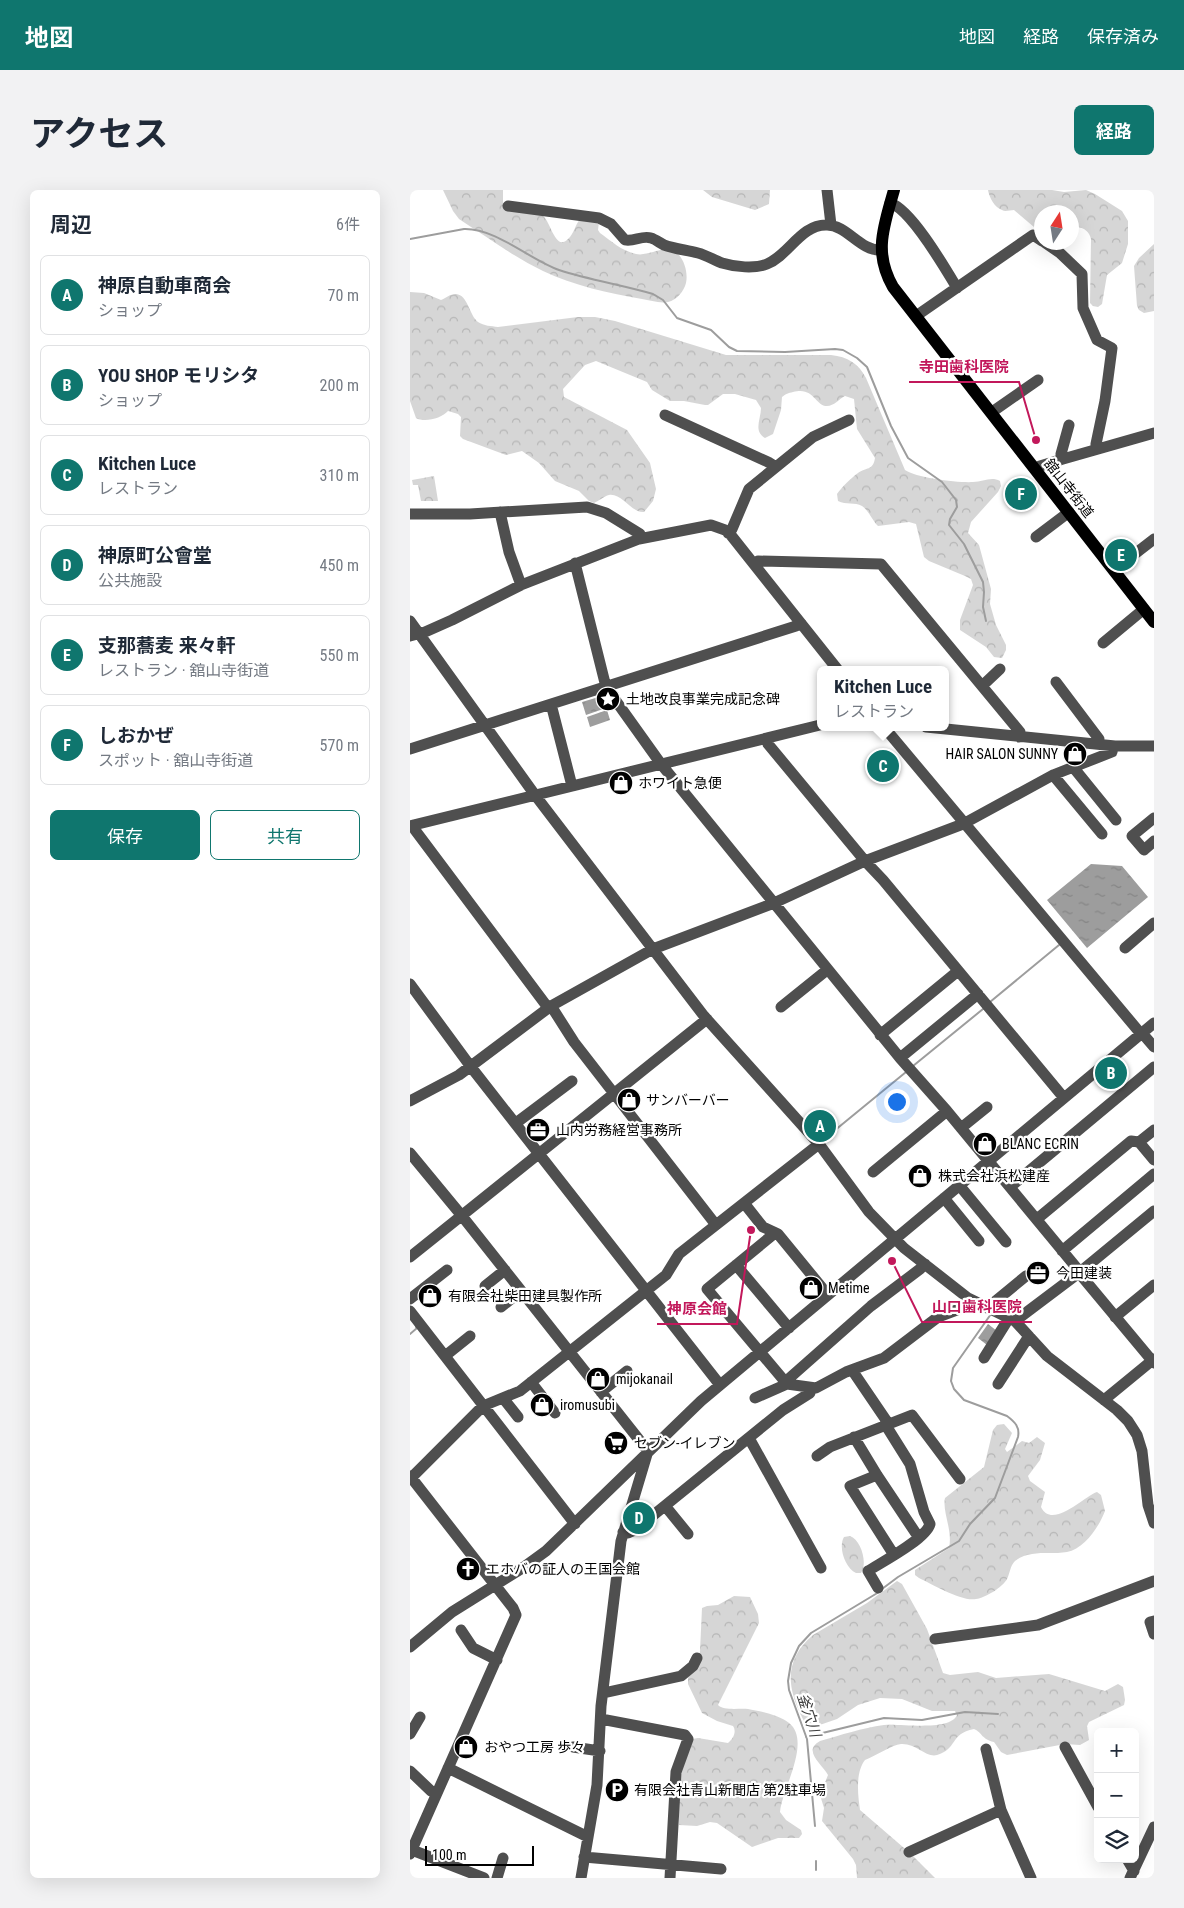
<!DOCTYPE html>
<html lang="ja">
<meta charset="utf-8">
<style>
:root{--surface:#fff;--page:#f2f2f3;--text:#1f2937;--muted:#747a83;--line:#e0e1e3;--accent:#0f766e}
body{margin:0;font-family:"Roboto Condensed","Noto Sans JP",sans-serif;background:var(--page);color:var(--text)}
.controls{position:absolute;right:15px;bottom:15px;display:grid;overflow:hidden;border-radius:8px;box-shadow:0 5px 20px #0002}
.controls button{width:45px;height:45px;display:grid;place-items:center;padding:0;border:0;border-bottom:1px solid var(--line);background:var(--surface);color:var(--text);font:25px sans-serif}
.compass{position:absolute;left:624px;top:15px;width:45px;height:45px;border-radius:50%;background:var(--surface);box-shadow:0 5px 20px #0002;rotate:12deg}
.scale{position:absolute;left:15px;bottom:12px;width:109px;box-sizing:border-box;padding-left:5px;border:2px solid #000;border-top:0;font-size:14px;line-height:18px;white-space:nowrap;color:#000;-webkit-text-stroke:4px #fff;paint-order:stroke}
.you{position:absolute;left:486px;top:911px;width:18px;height:18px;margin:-12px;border:4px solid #fff;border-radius:50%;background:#1a73e8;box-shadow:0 0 0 8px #1a73e833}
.badge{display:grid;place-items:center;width:32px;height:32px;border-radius:50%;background:var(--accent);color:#fff;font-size:16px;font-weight:700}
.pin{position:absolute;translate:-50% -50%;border:2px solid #fff;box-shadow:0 1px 5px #0006}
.popup{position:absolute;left:407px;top:476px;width:132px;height:65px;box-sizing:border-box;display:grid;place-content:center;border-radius:8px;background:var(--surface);filter:drop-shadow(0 1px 4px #0005);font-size:16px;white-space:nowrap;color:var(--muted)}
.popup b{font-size:19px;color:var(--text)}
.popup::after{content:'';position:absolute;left:50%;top:100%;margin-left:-10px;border:10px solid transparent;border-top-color:var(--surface)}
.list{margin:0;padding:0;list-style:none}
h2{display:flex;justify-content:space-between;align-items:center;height:65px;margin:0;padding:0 20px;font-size:21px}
h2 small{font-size:16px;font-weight:400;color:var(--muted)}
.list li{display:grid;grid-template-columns:32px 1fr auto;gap:15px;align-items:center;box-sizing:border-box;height:80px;margin:0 10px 10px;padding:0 10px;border:1px solid var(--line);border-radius:8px}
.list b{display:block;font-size:19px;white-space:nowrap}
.list p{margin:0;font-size:16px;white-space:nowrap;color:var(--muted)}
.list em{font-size:16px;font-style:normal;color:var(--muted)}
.actions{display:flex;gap:10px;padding:15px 20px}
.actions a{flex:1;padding:11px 0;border:1px solid var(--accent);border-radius:8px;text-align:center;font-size:18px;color:var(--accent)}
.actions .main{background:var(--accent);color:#fff}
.icon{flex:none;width:28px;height:28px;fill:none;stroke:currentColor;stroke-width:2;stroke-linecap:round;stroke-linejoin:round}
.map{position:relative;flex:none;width:744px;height:1688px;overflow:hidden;border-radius:8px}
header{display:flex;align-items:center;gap:30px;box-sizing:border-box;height:70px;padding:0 25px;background:var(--accent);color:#fff}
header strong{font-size:24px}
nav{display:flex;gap:28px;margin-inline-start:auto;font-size:18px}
.intro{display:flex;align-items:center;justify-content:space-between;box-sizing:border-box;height:120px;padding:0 30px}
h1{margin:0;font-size:35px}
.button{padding:12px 22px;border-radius:8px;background:var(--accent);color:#fff;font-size:18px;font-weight:700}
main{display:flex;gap:30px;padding:0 30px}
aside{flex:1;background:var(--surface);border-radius:8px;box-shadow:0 5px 20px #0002}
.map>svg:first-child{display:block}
.forest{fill:url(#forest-crowns)}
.water{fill:url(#water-ripples)}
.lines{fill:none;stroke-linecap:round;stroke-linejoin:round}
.stream{stroke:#9d9d9d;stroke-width:2}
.minor{stroke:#4f4f4f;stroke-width:11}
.major{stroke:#000;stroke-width:12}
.labels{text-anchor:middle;stroke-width:4.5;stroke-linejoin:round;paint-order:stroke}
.street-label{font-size:14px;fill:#000;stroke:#fff}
.poi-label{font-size:14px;fill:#000;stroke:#fff;text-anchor:start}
.water-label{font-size:15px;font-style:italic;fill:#3e3e3e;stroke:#fff}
.leader{fill:none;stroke:#c2185b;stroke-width:2}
.callout-dot{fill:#c2185b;stroke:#fff;stroke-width:2}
.callout-label{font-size:15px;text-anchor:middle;font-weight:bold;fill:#c2185b;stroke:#fff;stroke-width:4.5;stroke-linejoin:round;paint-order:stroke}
</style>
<header>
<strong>地図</strong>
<nav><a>地図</a><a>経路</a><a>保存済み</a></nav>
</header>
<div class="intro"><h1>アクセス</h1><a class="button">経路</a></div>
<main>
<aside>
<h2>周辺<small>6件</small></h2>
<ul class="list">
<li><span class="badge">A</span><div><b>神原自動車商会</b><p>ショップ</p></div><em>70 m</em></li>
<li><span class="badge">B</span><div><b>YOU SHOP モリシタ</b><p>ショップ</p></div><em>200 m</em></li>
<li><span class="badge">C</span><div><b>Kitchen Luce</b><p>レストラン</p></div><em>310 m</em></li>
<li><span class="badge">D</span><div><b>神原町公會堂</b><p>公共施設</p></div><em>450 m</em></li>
<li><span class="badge">E</span><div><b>支那蕎麦 来々軒</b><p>レストラン · 舘山寺街道</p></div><em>550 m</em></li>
<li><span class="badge">F</span><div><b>しおかぜ</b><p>スポット · 舘山寺街道</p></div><em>570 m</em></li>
</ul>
<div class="actions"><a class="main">保存</a><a>共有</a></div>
</aside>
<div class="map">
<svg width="744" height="1688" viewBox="0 0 744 1688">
<defs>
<pattern id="forest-crowns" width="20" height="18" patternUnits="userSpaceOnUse" patternTransform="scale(1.25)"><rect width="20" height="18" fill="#d6d6d6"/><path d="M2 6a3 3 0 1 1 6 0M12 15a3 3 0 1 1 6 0" fill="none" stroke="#b6b6b6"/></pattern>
<pattern id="water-ripples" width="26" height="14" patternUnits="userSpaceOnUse" patternTransform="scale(1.25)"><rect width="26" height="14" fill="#9d9d9d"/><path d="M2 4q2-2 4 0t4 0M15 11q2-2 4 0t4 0" fill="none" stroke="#858585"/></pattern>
</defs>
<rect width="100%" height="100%" fill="#fff"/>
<path class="forest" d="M33,0h60v14c12,3 29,5 39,11 9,6 13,37 26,24 6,-5 7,-14 12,-20l19,3 -1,8 2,3c11,8 22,18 36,21 14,3 30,-12 43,1 6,7 9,19 7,28 -2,8 -9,17 -18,19 -8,2 -18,-2 -26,-3 -33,-6 -68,-13 -99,-28 -29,-14 -56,-34 -84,-52l-6,-8z
M293,0h67l-1,14 -14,6 -43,-13z
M578,0h64l12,2 22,-2 9,4 27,17 6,10v23l-6,19 -15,12 -5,29 -4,3 -5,-1 -3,-3 1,-64c-2,-9 -11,-15 -19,-10v-17h-30l-1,21 -27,-23c-4,0 -9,2 -12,0 -7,-2 -13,-13 -14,-20z
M744,54v67l-10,2 -5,-3 -2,-4 -3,-40 5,-8z
M0,102l14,1 17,7c5,-2 9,-6 15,-6 12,1 13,21 22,28 6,4 13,4 20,5l80,-10h17l20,4 111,34h105c17,2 27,8 35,23l39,92c11,8 54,13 68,12 10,0 18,-6 27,-1l1,5 -3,6 -27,30 -3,11 11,12 12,44 -1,15 6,21 10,20v5l-4,8 -8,-1 -8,-10 -26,-17v-10l13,-35 -2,-6 -6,-3 -36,-15 -5,-4 -8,-33 -7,-2 -31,4c-6,-6 -9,-15 -16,-20 -7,-4 -16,-1 -24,-5l-1,-7c5,-7 14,-16 21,-21 8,-6 15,-2 17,-15l-18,-29 -3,-30 -9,-3c-6,3 -11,10 -18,10 -12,0 -13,-20 -34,-14 -5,1 -7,2 -11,5l-1,13 -8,24 -8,4c-12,-7 -4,-19 -4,-30l-5,-8 -21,-6h-12l-15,11h-3l-21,-4h-14l-18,-11 -5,-8 -51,-21 -11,4 -22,24 1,8 63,33 23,33 6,26 -3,12 -9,11c-13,1 -22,-19 -35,-17 -5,1 -10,6 -15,8l-5,-2 -10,-10 -24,-10 -16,-18 -17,-12 -16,4 -43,-16 -3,-3 1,-19 -3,-3 -10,-3c-6,7 -23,12 -32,7l-6,-17z
M24,286l4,25h-17l-3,-16h-5l-1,-5z
M594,1234l8,9 -7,16 2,3 15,-11 7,2 8,-6 8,6 -5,17 -12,16 2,5 15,11 -4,15c11,23 42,-10 56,-15l4,3 4,16c-6,16 -21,38 -38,41 -18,3 -36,-3 -52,9 -5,5 -5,12 -8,18 -4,8 -22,19 -31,20 -14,3 -44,-15 -57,-21l-4,-3v-5l34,-22c4,-18 -7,-36 -4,-50l39,-31 9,-37 4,-5z
M440,1346c11,4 18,27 11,37h-5c-11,-5 -18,-26 -12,-36z
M487,1391l5,3 25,45 16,44 7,2 28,-3 18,6 53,-4 56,17 13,-7 5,3 2,13 -1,5 -35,17 -2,4 2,14 -9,5 -15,-1 -58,11 -6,-3 -7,-10c-13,-3 -11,-9 -20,-13 -25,5 -16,20 -37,26 -11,3 -21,-12 -36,-11 -9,1 -26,12 -36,16 -10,13 -7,36 -5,50l51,44 24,24h-78l-1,-13 -3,-6 -31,-38 2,-13 -4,-13 8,-20c-6,-11 -26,-24 -8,-34 21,-6 42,-13 64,-16 15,-2 66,7 73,-10l-2,-4h-23l-30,-12 -22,-1 -22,7 -21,14 -26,9c-6,-3 -8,-9 -11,-15 -14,-30 -14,-55 13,-78l54,-32z
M324,1406l16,1 8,17 1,9 -41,82c6,6 21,3 30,4 12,2 31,6 41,14 23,18 -7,66 -9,89l6,8 15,10 1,4 -3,4h-21l-26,9 -35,-24 -7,-1 -13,4 -18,-1v-46l13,-40 6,-1 30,5c5,-4 9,-11 5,-17l-16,-5 -15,-8 -14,-29v-6l11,-19 1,-8 2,-43 5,-2 11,-1z"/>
<path class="water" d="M192,506l4,12 -20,7 -4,-13z
M197,520l3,10 -20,7 -3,-10z
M681,674l31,2 26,31 -61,51 -40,-48z
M578,1134l9,7 -10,14 -9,-7z"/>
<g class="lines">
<path class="stream" d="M0,49l54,-10c32,-1 66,31 95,41 31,10 63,15 94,24l10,6 14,18 34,12 18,17 8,4 48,1 50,-3 8,1 14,8 10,9 24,59 17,32 34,24 14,18 1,7 -7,12 -1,6 15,19 19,38 1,10 -1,15 3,14
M580,812l69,-57
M503,876l70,-57
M413,950l83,-68
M0,1144l7,-6 -1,-1
M472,1399l16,-12 61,-36 11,-17 25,-26 23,-61c2,-10 -3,-15 -11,-21l-43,-16 -10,-11 -3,-8 2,-13 38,-54
M396,1547l78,-19 38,2 43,-8 33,2
M405,1636l-8,-87 -18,-49 -1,-9 3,-18 8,-17 12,-13 68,-41
M406,1671v9"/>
<path class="minor" d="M417,0l4,35
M480,13c21,6 55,65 67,85
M98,16l91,12 12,6 14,16c9,2 17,-5 26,-2 4,1 9,5 13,7 11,4 23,5 34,8 8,2 16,7 24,10 13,4 33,6 45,1 22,-9 34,-40 60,-39 20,0 33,26 54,25
M634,52l16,11 22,21 1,34 14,32 15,8 -7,53 -9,43v5
M506,126l117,-81 9,6
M582,222l46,-32
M255,225l103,47 8,5
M653,269l-2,-5 8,-29
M626,279l4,-3 23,-7 91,-26
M90,322l9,40 12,33
M0,324h60l117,-7 19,6 34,21 1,4
M318,343l4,-4 17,-40 64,-52 36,-17
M626,347l33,-25
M165,373l31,124 55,77 239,294 47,53 133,161
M344,374l4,-3 123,3 139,168 -1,5
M704,380l40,-31
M0,431l125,174 169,221 115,128 50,68 35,36 64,50 47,23 32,35 70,54 11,11 9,14 5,16 6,54 6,18
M0,446l15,-4 27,-12 69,-35 118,-46 72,-14 14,5 5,4 108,136
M693,453l41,-34
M646,492l43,57 -1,5
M572,496l18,-17
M141,514l21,82
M474,537l257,307
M516,537l189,19h39
M357,548l1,6 97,117 18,19 181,218
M0,559l386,-123 5,-3
M663,577l43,53
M643,585l49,59
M744,628l-22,18 12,14 10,-9
M4,635l1,5 131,175 7,4 21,33 142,183
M0,636l410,-101
M715,758l29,-25
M0,794l61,83 249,318
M371,817l46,-37
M732,843l12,14
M470,845l78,-64
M490,868l78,-64
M0,911l49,-26 92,-69 102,-57 121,-46 91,-42 98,-37 90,-49 59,-23 1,-6
M106,933l56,-42
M551,938l26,-21
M729,952l15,-12
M0,963l52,63 186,235 -27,90 -20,165 -4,79 -16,93
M463,982l74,-61
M549,995l47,57
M600,997l144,-120
M534,1008l35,43
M334,1013l19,24 15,7 50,61
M627,1029l94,-78 8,1 15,18
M365,1043l-68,56 80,95 29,4 30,-16 38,-14 54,-41 32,-12 3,-4
M652,1061l92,-77
M0,1067l297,-238
M326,1075l53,63
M669,1083l75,90
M75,1096l20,-16
M0,1109l37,-29
M91,1117l20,-16
M579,1119l3,-5 34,-28
M0,1121l165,213
M705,1127l39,-32
M605,1131l65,-49 74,-61
M35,1166l25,-20
M574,1168l25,-40
M442,1180l36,53
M121,1192l24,31
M375,1192l86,-76 49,-37 5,-5
M588,1194l31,-48
M191,1202l26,-21
M93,1208l15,19
M345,1208l32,-14
M694,1210l50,-41
M444,1247l23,38 42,63
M339,1248l72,130
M407,1266l13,-9 82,-32 48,64
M467,1285l-27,11 44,69
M0,1286l103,132 3,7 -106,239
M0,1289l73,-73 37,-15 146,-116 13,-21 140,-110
M256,1317l22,27
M213,1342l5,1 7,-3 148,-120 27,-17 1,-5
M468,1398l-10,-17c14,-9 58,-32 62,-47l-6,-12 -14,-48 -25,-40
M744,1431l-4,1 4,12
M51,1440l12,18 24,12
M525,1449l103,-14 116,-44
M0,1457l42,-35 72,-45 22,-16 155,-150 453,-378
M193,1501l5,1 73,-16 12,-10 4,-8
M191,1529l84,16 3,4 -12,33 -6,106
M0,1544l10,-17
M163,1557l27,4
M655,1557l33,60
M576,1559l15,61 30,68
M38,1578l140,69
M0,1581l21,20 6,2
M2,1660l72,28
M499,1662l92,-42
M174,1667l137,12
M717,1669l7,12
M87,1688l6,-20
M720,1688l24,-51"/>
<path class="major" d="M484,0c-10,36 -21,62 -1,97l261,335"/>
</g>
<defs>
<g id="sight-disc" transform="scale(1.25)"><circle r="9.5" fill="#000" stroke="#fff"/><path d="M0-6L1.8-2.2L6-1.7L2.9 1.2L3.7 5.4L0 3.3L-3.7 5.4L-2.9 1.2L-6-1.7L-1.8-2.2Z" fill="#fff"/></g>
<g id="shop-disc" transform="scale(1.25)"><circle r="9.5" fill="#000" stroke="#fff"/><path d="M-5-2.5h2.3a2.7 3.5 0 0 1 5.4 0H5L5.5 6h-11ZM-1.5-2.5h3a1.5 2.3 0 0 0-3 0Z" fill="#fff"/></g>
<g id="office-disc" transform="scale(1.25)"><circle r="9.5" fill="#000" stroke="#fff"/><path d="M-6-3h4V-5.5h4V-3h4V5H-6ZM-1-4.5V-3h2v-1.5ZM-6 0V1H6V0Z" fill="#fff"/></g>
<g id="supermarket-disc" transform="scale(1.25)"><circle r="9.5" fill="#000" stroke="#fff"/><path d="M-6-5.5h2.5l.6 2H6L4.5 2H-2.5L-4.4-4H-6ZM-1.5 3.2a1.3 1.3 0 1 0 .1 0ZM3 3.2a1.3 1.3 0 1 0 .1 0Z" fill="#fff"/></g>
<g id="church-disc" transform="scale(1.25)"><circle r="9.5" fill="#000" stroke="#fff"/><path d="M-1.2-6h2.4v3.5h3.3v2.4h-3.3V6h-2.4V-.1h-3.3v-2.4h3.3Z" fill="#fff"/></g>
<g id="parking-disc" transform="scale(1.25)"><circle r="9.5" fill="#000" stroke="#fff"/><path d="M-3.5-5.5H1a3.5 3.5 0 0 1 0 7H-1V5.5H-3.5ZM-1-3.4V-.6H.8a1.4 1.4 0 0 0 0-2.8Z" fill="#fff"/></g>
</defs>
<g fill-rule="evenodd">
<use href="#sight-disc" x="198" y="509"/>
<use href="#shop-disc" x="665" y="564"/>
<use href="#shop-disc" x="211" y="593"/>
<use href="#shop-disc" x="219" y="910"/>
<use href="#office-disc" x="128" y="940"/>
<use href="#shop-disc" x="575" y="954"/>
<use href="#shop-disc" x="510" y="986"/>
<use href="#office-disc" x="628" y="1083"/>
<use href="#shop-disc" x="401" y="1098"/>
<use href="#shop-disc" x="20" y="1106"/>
<use href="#shop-disc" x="188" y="1189"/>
<use href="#shop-disc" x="132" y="1215"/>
<use href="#supermarket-disc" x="206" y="1253"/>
<use href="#church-disc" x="58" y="1379"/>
<use href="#shop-disc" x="56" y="1557"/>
<use href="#parking-disc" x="207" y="1600"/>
</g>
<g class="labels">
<g class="street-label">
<text transform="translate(659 298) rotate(52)" y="5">舘山寺街道</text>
</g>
<g class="poi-label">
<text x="216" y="514">土地改良事業完成記念碑</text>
<text x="648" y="569" text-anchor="end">HAIR SALON SUNNY</text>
<text x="228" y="598">ホワイト急便</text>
<text x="236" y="915">サンバーバー</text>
<text x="146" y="945">山内労務経営事務所</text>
<text x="592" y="959">BLANC ECRIN</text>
<text x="528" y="991">株式会社浜松建産</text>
<text x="646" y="1088">今田建装</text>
<text x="418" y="1103">Metime</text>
<text x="38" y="1111">有限会社柴田建具製作所</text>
<text x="206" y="1194">mijokanail</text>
<text x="150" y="1220">iromusubi</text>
<text x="224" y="1258">セブン-イレブン</text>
<text x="76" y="1384">エホバの証人の王国会館</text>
<text x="74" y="1562">おやつ工房 歩々</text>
<text x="224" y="1605">有限会社青山新聞店 第2駐車場</text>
</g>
<g class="water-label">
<text transform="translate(399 1525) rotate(72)" y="5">釜穴川</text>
</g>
</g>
<path class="leader" d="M626 250L609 192H499M482 1071L512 1132H622M341 1040L327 1134H247"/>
<g class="callout-dot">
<circle cx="626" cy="250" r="5"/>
<circle cx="482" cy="1071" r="5"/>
<circle cx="341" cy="1040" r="5"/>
</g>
<g class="callout-label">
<text x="554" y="182">寺田歯科医院</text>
<text x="567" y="1122">山口歯科医院</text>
<text x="287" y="1124">神原会館</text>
</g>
</svg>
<div class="controls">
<button>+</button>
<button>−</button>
<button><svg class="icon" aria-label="layers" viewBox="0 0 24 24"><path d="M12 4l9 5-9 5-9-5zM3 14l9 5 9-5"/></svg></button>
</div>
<svg class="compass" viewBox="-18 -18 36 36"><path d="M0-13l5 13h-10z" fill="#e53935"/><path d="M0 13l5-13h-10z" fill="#747a83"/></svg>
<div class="scale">100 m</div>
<div class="you"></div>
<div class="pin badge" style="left:410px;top:936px">A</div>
<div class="pin badge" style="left:701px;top:883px">B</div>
<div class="pin badge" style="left:473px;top:576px">C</div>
<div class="popup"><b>Kitchen Luce</b>レストラン</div>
<div class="pin badge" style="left:229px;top:1328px">D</div>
<div class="pin badge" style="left:711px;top:365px">E</div>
<div class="pin badge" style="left:611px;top:304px">F</div>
</div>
</main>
